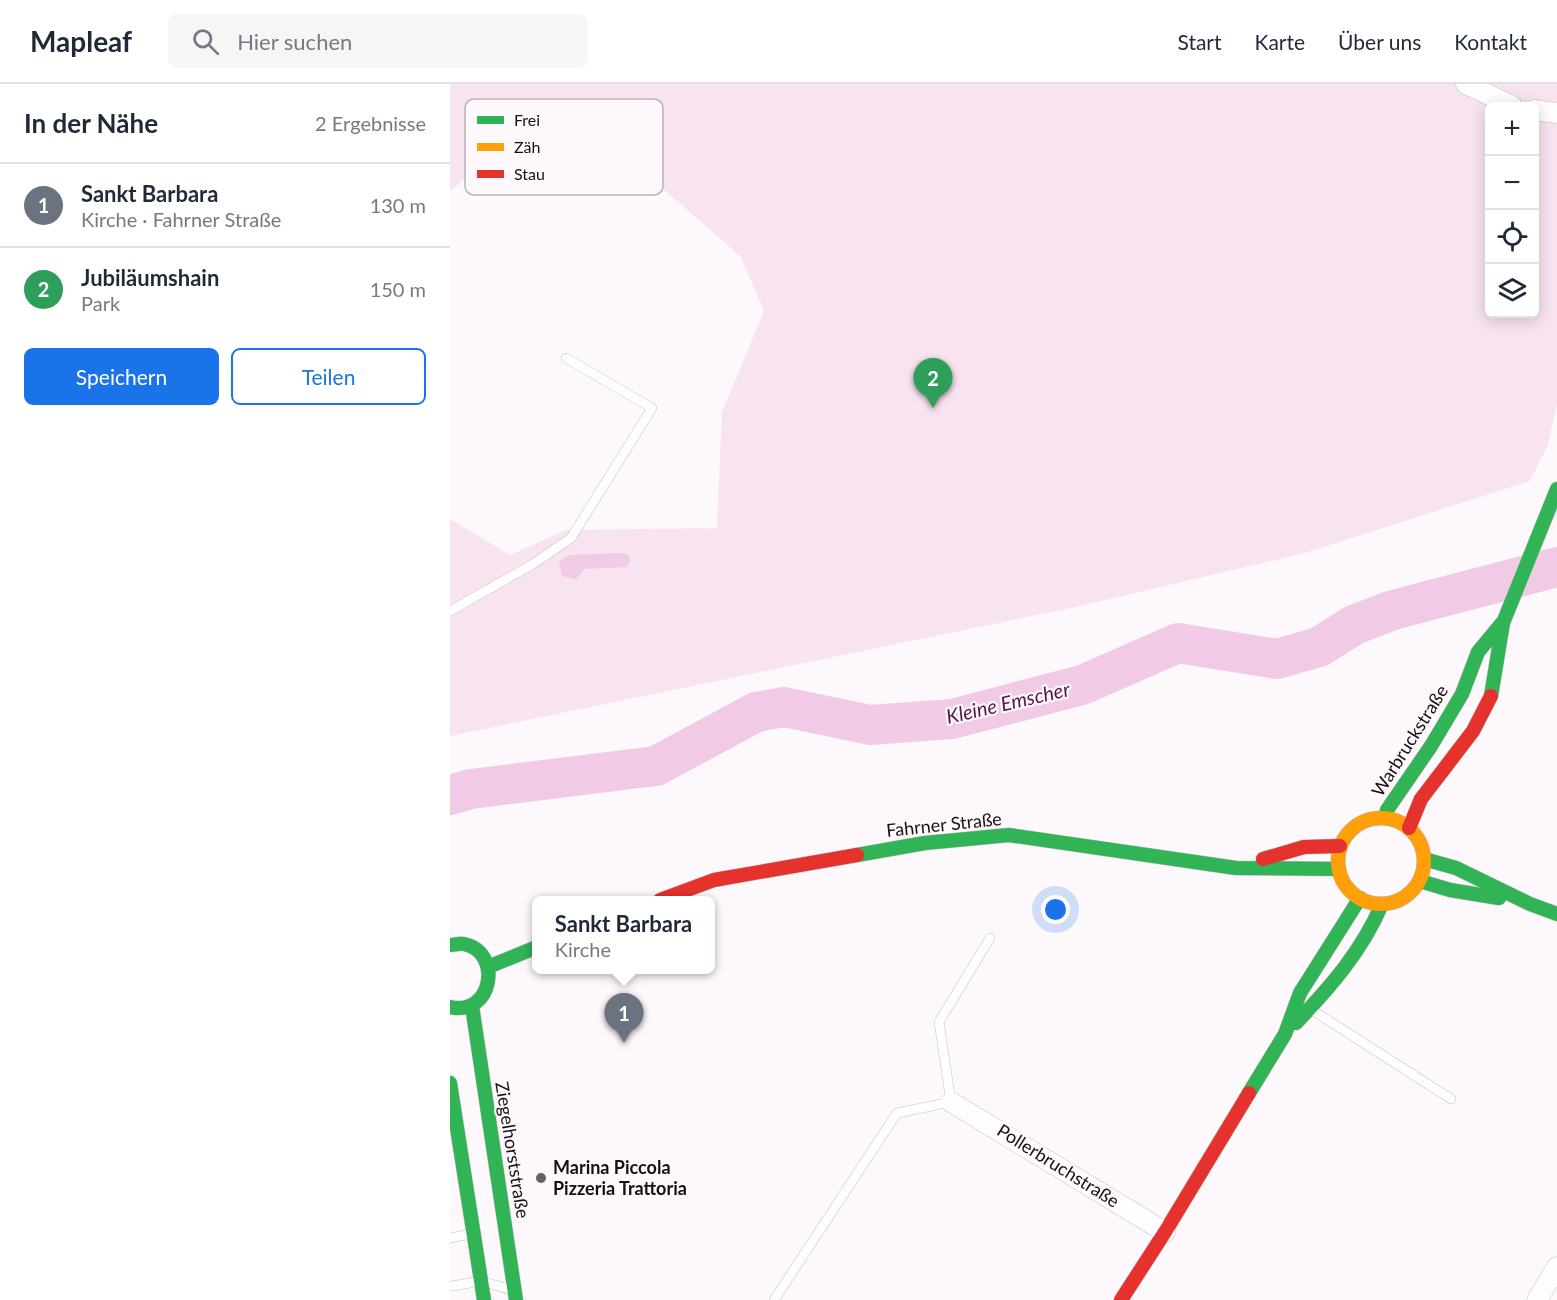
<!DOCTYPE html>
<html lang="de">
<meta charset="utf-8">
<style>
:root{--surface:#fff;--page:#f6f6f7;--text:#1f2937;--muted:#747a83;--line:#e0e1e3;--accent:#1a73e8}
body{margin:0;font-family:Lato,sans-serif;background:var(--page);color:var(--text)}
.controls{position:absolute;right:18px;top:18px;display:grid;overflow:hidden;border-radius:9px;box-shadow:0 3px 15px #0003}
.controls button{width:54px;height:54px;display:grid;place-items:center;padding:0;border:0;border-bottom:2px solid var(--line);background:var(--surface);color:var(--text);font:30px sans-serif}
.you{position:absolute;left:606px;top:826px;width:21px;height:21px;margin:-15px;border:4px solid #fff;border-radius:50%;background:#1a73e8;box-shadow:0 0 0 9px #1a73e833}
.badge{display:grid;place-items:center;width:39px;height:39px;border-radius:50%;background:var(--accent);color:#fff;font-size:20px;font-weight:700}
.pin{position:absolute;translate:-50% -50px;filter:drop-shadow(0 2px 3px #0008)}
.pin::after{content:'';position:absolute;top:32px;width:21px;height:18px;background:inherit;clip-path:polygon(0 0,100% 0,50% 100%)}
.popup{position:absolute;left:82px;top:812px;width:183px;height:78px;box-sizing:border-box;display:grid;place-content:center;border-radius:9px;background:var(--surface);filter:drop-shadow(0 2px 4px #0005);font-size:20px;white-space:nowrap;color:var(--muted)}
.popup b{font-size:22px;color:var(--text)}
.popup::after{content:'';position:absolute;left:50%;top:100%;margin-left:-12px;border:12px solid transparent;border-top-color:var(--surface)}
.list{margin:0;padding:0;list-style:none}
h2{display:flex;justify-content:space-between;align-items:center;height:78px;margin:0;padding:0 24px;font-size:26px}
h2 small{font-size:20px;font-weight:400;color:var(--muted)}
.list li{display:grid;grid-template-columns:39px 1fr auto;gap:18px;align-items:center;box-sizing:border-box;height:84px;padding:0 24px;border-top:2px solid var(--line)}
.list b{display:block;font-size:22px;white-space:nowrap}
.list p{margin:0;font-size:20px;white-space:nowrap;color:var(--muted)}
.list em{font-size:20px;font-style:normal;color:var(--muted)}
.actions{display:flex;gap:12px;padding:18px 24px}
.actions a{flex:1;padding:14px 0;border:2px solid var(--accent);border-radius:9px;text-align:center;font-size:21px;color:var(--accent)}
.actions .main{background:var(--accent);color:#fff}
.icon{flex:none;width:33px;height:33px;fill:none;stroke:currentColor;stroke-width:2;stroke-linecap:round;stroke-linejoin:round}
.map{position:relative;flex:none;width:1107px;height:1216px;overflow:hidden}
header{display:flex;align-items:center;gap:36px;box-sizing:border-box;height:84px;padding:0 30px;background:var(--surface);border-bottom:2px solid var(--line)}
header strong{font-size:28px}
nav{display:flex;gap:33px;margin-inline-start:auto;font-size:21px}
.search{width:420px;height:54px;background:var(--page);display:flex;align-items:center;gap:15px;box-sizing:border-box;padding:0 21px;border-radius:9px;color:var(--muted);font-size:22px}
main{display:flex}
aside{flex:1;background:var(--surface)}
.map>svg:first-child{display:block}
.green{fill:#f8e4f1;fill-rule:evenodd}
.water{fill:#f1cbe5}
.lines{fill:none;stroke-linecap:round;stroke-linejoin:round}
.river{stroke:#f1cbe5;stroke-width:40}
.lane-casing{stroke:#c5bfc3;stroke-width:10}
.street-casing{stroke:#c5bfc3;stroke-width:21}
.fast-casing{stroke:#c5bfc3;stroke-width:15}
.slow-casing{stroke:#c5bfc3;stroke-width:15}
.jam-casing{stroke:#c5bfc3;stroke-width:15}
.lane{stroke:#fffefe;stroke-width:9}
.street{stroke:#fffefe;stroke-width:20}
.fast{stroke:#30b455;stroke-width:14}
.slow{stroke:#ff9f0a;stroke-width:14}
.jam{stroke:#e5322d;stroke-width:14}
.poi-dot{fill:#676165;stroke:#fef7fb;stroke-width:2}
.labels{text-anchor:middle;stroke-width:4.5;stroke-linejoin:round;paint-order:stroke}
.street-label{font-size:18px;fill:#161014;stroke:#fef7fb}
.poi-label{font-size:18px;font-weight:bold;fill:#161014;stroke:#fef7fb;text-anchor:start}
.water-label{font-size:20px;font-style:italic;fill:#531745;stroke:#fef7fb}
.key{fill:#fef7fb;stroke:#b8b2b6;stroke-width:1.5}
.key-label{font-size:16px;fill:#161014}
</style>
<header>
<strong>Mapleaf</strong>
<div class="search"><svg class="icon" aria-label="search" viewBox="0 0 24 24"><circle cx="10" cy="10" r="6"/><path d="M15 15l6 6"/></svg>Hier suchen</div>
<nav><a>Start</a><a>Karte</a><a>Über uns</a><a>Kontakt</a></nav>
</header>
<main>
<aside>
<h2>In der Nähe<small>2 Ergebnisse</small></h2>
<ul class="list">
<li><span class="badge" style="background:#6b7280">1</span><div><b>Sankt Barbara</b><p>Kirche · Fahrner Straße</p></div><em>130 m</em></li>
<li><span class="badge" style="background:#2e9e5b">2</span><div><b>Jubiläumshain</b><p>Park</p></div><em>150 m</em></li>
</ul>
<div class="actions"><a class="main">Speichern</a><a>Teilen</a></div>
</aside>
<div class="map">
<svg width="1107" height="1216" viewBox="0 0 1107 1216">
<rect width="100%" height="100%" fill="#fdf8fb"/>
<path class="green" d="M0,0h1107v321l-10,42 -17,34 -225,72 -229,54 -626,129v-217l60,36 56,-25 151,-2 5,-116 42,-101 -24,-55 -94,-82 -181,5 -15,12zM1040,22h44v208h-44z"/>
<path class="water" d="M172,469l6,2 2,6 -3,6 -43,2 -8,10 -14,-3 -3,-15 10,-6z"/>
<g class="lines">
<path class="river" d="M0,711l21,-6 185,-23 100,-54 28,-5 86,18 82,-6 130,-34 96,-42 99,16 42,-12 35,-22 39,-15 164,-43"/>
<g class="lane-casing">
<path id="lane" d="M0,527l83,-47 38,-26 81,-130 -86,-50
M862,926l139,89
M0,1154l21,-4
M2,1202l29,-5 31,9
M324,1216l123,-187 54,-11 -12,-80 51,-84"/>
</g>
<g class="street-casing">
<path id="street" d="M1016,0l46,22
M1084,26l23,3
M501,1018l214,130
M1087,1216l20,-33"/>
</g>
<g class="fast-casing">
<path id="fast" d="M1041,612l12,-73 54,-134
M935,734l2,-8 44,-64 31,-52 16,-42 24,-29
M407,771l68,-12 84,-8 227,33 103,1
M974,775l32,9 74,36 27,10
M970,797l30,9 49,8
M0,861c4,0 10,-2 14,-1 39,8 29,73 -14,63
M38,883l49,-20
M22,922l44,294
M846,939c35,-37 66,-72 86,-119
M0,999l34,217
M799,1009l36,-59 15,-41 60,-95"/>
</g>
<g class="slow-casing">
<path id="slow" d="M888 777a43 43 0 1 1 86 0a43 43 0 1 1-86 0Z"/>
</g>
<g class="jam-casing">
<path id="jam" d="M959,744l12,-29 52,-68 18,-35
M813,775l41,-12 36,-1
M210,816l54,-20 143,-25
M671,1216l44,-68 84,-139"/>
</g>
<use href="#lane" class="lane"/>
<use href="#street" class="street"/>
<use href="#fast" class="fast"/>
<use href="#slow" class="slow"/>
<use href="#jam" class="jam"/>
</g>
<circle class="poi-dot" cx="91" cy="1094" r="6"/>
<g class="labels">
<g class="street-label">
<text transform="translate(960 657) rotate(-58)" y="6">Warbruckstraße</text>
<text transform="translate(494 741) rotate(-6)" y="6">Fahrner Straße</text>
<text transform="translate(62 1066) rotate(81)" y="6">Ziegelhorststraße</text>
<text transform="translate(608 1082) rotate(32)" y="6">Pollerbruchstraße</text>
</g>
<g class="poi-label">
<text x="103" y="1090">Marina Piccola<tspan x="103" dy="21">Pizzeria Trattoria</tspan></text>
</g>
<g class="water-label">
<text transform="translate(558 619) rotate(-13)" y="7">Kleine Emscher</text>
</g>
</g>
<rect x="15" y="15" width="198" height="96" rx="9" class="key"/>
<rect x="27" y="32" width="27" height="8" fill="#30b455"/>
<rect x="27" y="59" width="27" height="8" fill="#ff9f0a"/>
<rect x="27" y="86" width="27" height="8" fill="#e5322d"/>
<g class="key-label">
<text x="64" y="42">Frei</text>
<text x="64" y="69">Zäh</text>
<text x="64" y="96">Stau</text>
</g>
</svg>
<div class="controls">
<button>+</button>
<button>−</button>
<button><svg class="icon" aria-label="locate" viewBox="0 0 24 24"><circle cx="12" cy="12" r="6"/><path d="M12 2v4M12 18v4M2 12h4M18 12h4"/></svg></button>
<button><svg class="icon" aria-label="layers" viewBox="0 0 24 24"><path d="M12 4l9 5-9 5-9-5zM3 14l9 5 9-5"/></svg></button>
</div>
<div class="you"></div>
<div class="pin badge" style="left:174px;top:959px;background:#6b7280">1</div>
<div class="popup"><b>Sankt Barbara</b>Kirche</div>
<div class="pin badge" style="left:483px;top:324px;background:#2e9e5b">2</div>
</div>
</main>
